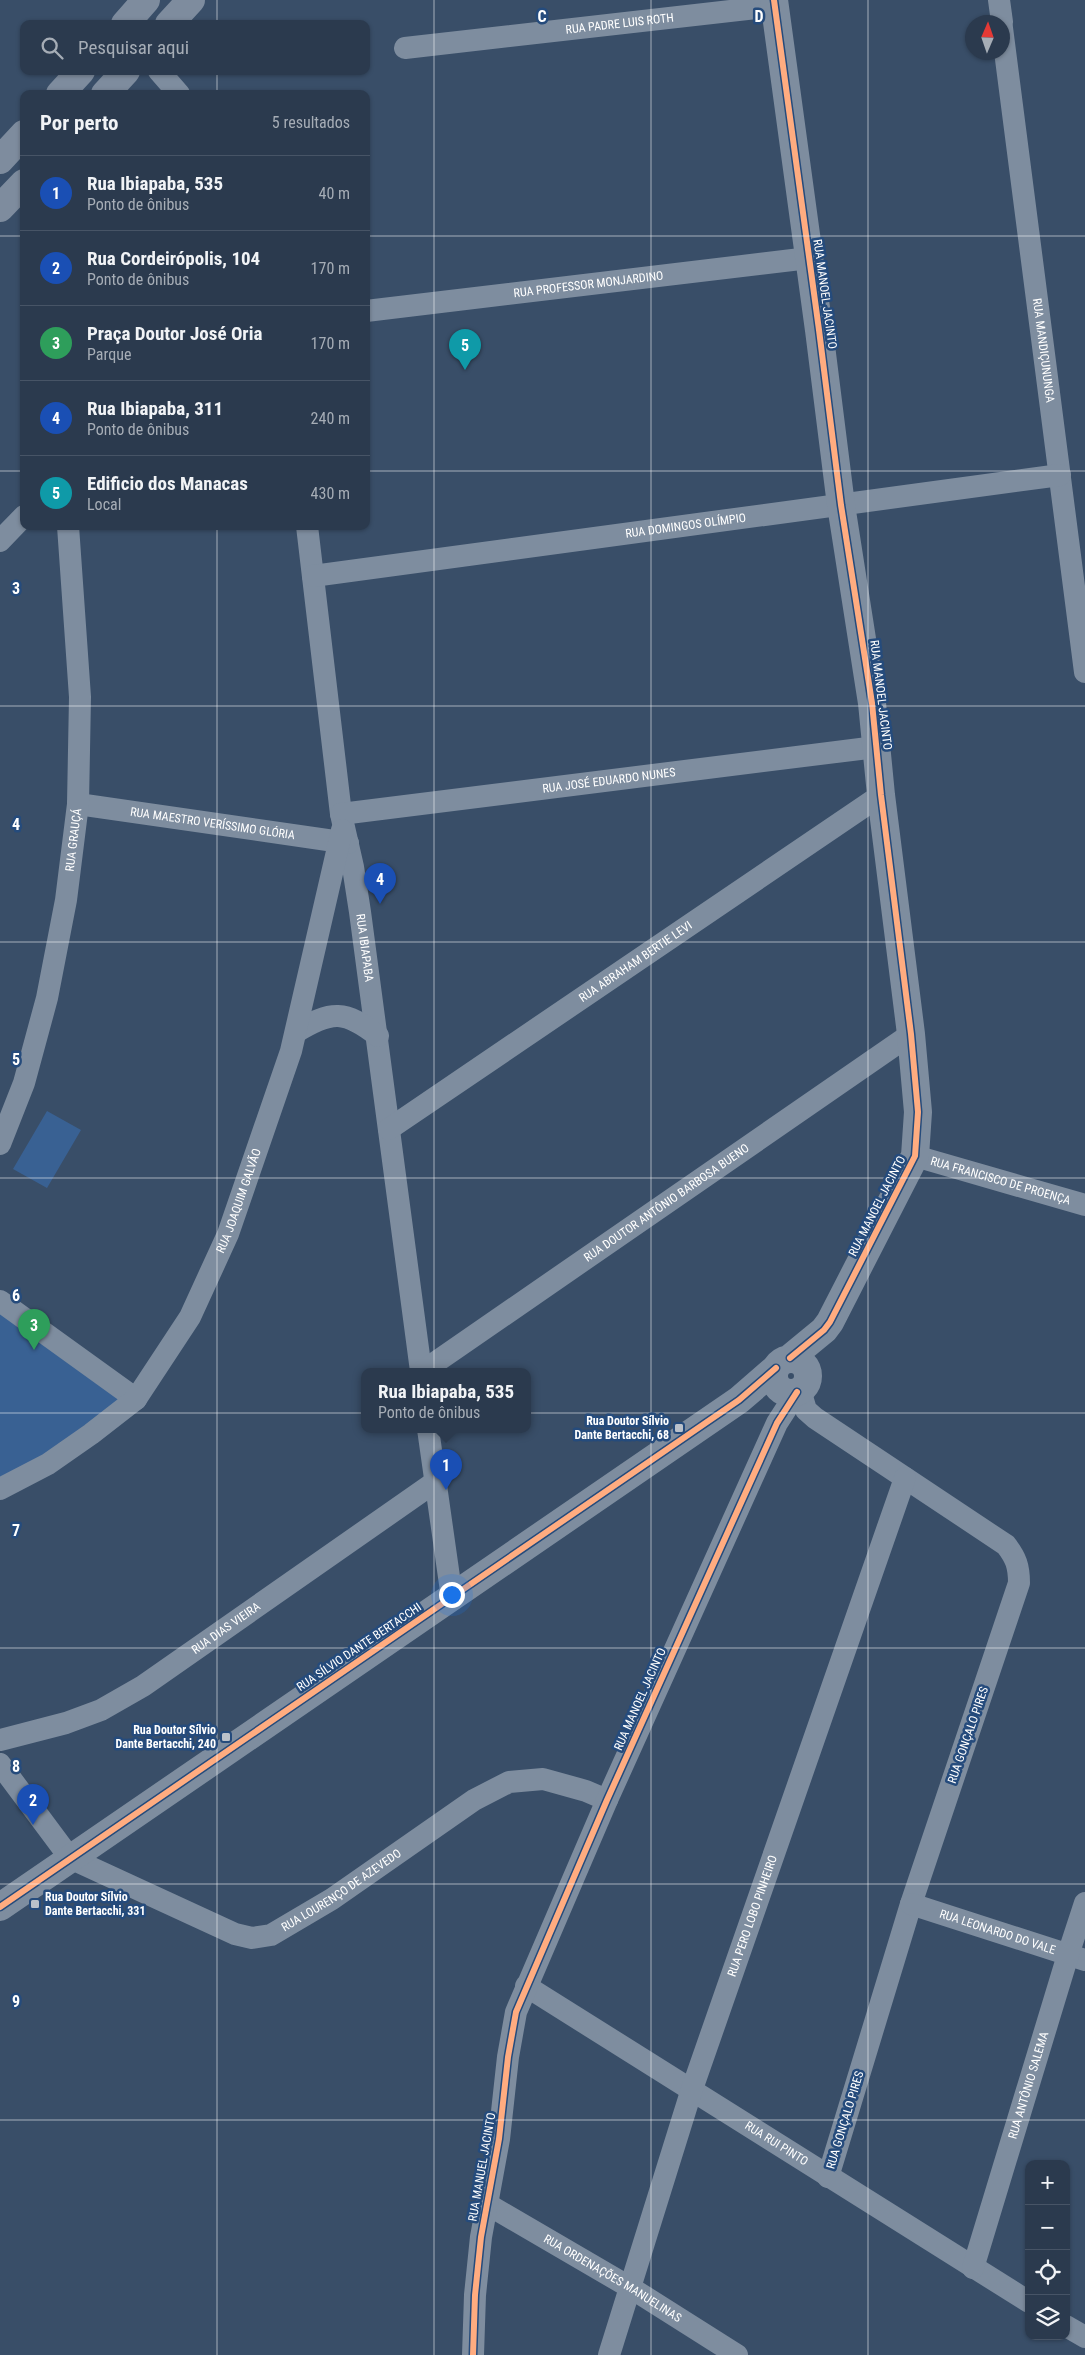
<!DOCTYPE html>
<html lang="pt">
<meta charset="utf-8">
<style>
:root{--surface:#2b3a4e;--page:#374558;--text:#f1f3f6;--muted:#a6adb6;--line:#475466;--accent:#bac1ca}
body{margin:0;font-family:"Roboto Condensed",sans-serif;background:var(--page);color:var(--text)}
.controls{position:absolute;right:15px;bottom:15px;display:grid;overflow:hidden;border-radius:10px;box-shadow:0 1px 4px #0004}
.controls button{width:45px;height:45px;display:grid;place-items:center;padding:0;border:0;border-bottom:1px solid var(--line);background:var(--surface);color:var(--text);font:25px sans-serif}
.compass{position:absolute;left:965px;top:15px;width:45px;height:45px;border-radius:50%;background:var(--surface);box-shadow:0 1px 4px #0004;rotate:2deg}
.you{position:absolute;left:451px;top:1594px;width:18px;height:18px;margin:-12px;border:4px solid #fff;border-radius:50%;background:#1a73e8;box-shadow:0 0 0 8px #1a73e833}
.badge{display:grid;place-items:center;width:32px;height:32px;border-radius:50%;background:var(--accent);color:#fff;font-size:16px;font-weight:700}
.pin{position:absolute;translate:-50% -41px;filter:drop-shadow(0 1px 2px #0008)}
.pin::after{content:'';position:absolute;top:26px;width:18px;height:15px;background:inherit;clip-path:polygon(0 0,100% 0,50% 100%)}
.popup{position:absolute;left:361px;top:1368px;width:170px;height:65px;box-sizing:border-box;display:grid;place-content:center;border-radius:10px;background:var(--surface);filter:drop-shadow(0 1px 4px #0005);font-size:16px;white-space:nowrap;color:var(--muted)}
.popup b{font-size:19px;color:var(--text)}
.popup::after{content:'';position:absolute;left:50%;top:100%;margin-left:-10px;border:10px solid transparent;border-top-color:var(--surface)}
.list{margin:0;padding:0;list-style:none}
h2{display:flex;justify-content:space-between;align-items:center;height:65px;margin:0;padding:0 20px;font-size:21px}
h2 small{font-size:16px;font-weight:400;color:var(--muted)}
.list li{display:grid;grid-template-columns:32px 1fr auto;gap:15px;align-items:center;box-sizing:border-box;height:75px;padding:0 20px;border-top:1px solid var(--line)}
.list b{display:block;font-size:19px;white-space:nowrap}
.list p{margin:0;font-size:16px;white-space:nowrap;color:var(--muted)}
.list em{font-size:16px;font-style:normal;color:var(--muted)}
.icon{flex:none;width:28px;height:28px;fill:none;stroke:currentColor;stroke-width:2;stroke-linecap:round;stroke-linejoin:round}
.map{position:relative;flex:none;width:1085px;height:2355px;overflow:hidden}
.search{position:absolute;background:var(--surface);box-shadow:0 1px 4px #0004;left:20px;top:20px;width:350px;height:55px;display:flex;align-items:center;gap:12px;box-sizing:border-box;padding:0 18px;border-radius:10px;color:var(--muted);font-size:19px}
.panel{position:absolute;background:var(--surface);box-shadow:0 1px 4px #0004;left:20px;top:90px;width:350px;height:440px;border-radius:10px}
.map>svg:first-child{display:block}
.green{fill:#396193}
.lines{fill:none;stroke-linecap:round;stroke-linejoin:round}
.minor{stroke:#7e8d9f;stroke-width:22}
.tertiary{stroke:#7e8d9f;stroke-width:28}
.trunk{stroke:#7e8c9e;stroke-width:28}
.cycleway-casing{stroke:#254b7c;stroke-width:9}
.cycleway{stroke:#ffac80;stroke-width:6}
.grid{fill:none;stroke:#fff;stroke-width:1;stroke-opacity:0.55}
.poi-dot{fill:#bac1ca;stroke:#254b7c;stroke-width:2}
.labels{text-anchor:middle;stroke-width:5;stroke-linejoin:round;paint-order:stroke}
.street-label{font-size:12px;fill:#fff;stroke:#254b7c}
.poi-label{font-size:12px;font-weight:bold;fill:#fff;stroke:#254b7c;text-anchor:end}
.grid-label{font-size:16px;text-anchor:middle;font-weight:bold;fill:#fff;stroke:#254b7c;stroke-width:5;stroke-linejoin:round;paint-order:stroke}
</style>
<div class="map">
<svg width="1085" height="2355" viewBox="0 0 1085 2355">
<rect width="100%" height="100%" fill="#394e68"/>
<path class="green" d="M47,1111l34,19 -34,58 -34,-19z
M0,1301l135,97 -135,89z"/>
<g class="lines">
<g class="minor">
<path d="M999,0l3,22"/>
<path id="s1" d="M1002,28l83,644"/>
<path id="s2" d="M405,48l369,-42"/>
<path d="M159,71l20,23"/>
<path id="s3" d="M366,311l443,-53"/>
<path id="s4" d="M307,526l34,288 12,53 7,45 61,459"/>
<path d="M0,541l24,-25"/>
<path id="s5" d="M313,576l747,-101"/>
<path id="s6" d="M78,804l270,39"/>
<path id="s7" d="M341,814l535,-67"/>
<path d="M296,1032c36,-22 49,-22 82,4"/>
<path id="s8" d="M389,1129l492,-334"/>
<path id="s9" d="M0,1144l24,-61 23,-85 19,-98 12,-96 2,-107 -12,-171"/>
<path id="s10" d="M915,1156l170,49"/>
<path d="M0,1301l136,98"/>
<path id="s11" d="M423,1371l488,-337"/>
<path d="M800,1390l6,20 9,8 191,127c10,13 13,21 13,38l-108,321 -83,273"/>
<path d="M428,1429l24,169"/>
<path id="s12" d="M0,1489l48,-25 43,-30 45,-35 54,-82 38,-83 63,-183 51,-221"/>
<path id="s13" d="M0,1740l66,-17 35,-13 42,-24 292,-204"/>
<path id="s14" d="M0,1764l70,94 165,76 17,4 19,-3 61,-36 142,-99 35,-18 34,-3 43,12 21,9"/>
<path id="s15" d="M911,1904l174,56"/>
<path id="s16" d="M526,1986l503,316"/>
<path id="s17" d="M487,2204l144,84 106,67"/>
<path id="s18" d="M973,2268l95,-313 17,-52"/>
<path d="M1066,2326l19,11"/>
<path d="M473,2355l2,-60 6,-58 18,-98 9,-82 8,-45 91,-212 170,-377 20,-31"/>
<path id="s19" d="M609,2355l82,-263 214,-614"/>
</g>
<path class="tertiary" d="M774,0l45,330 22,175 31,198 9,92 30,239 7,78 -3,44 -85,166 -6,8 -34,28
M774 1376a17 17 0 1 1 34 0a17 17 0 1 1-34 0Z
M0,1907l739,-507 37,-32"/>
<path class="trunk" d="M125,24l21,-24
M169,24l22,-24
M60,94l21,-23
M105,94l21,-23
M0,160l24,-26
M0,208l24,-25"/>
<g class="cycleway-casing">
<path id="cycleway" d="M774,0l45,330 22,175 31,198 9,92 30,239 7,78 -3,44 -85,166 -6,8 -34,28
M0,1907l739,-507 37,-32
M473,2355l2,-60 6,-58 18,-98 9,-82 8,-45 91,-212 170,-377 20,-31"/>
</g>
<use href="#cycleway" class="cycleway"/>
</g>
<path class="grid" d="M217,0v24M434,0v2355M651,0v2355M868,0v2355M217,71v23M0,236h24M366,236h719M0,471h24M366,471h719M217,526v1829M0,706h1085M0,942h1085M0,1178h1085M0,1413h1085M0,1648h1085M0,1884h1085M0,2120h1085"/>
<g class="poi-dot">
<rect x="674" y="1423" width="10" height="10" rx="2.5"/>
<rect x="221" y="1732" width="10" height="10" rx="2.5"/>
<rect x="30" y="1899" width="10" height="10" rx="2.5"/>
</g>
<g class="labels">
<g class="street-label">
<text dy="4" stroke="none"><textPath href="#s2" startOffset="216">RUA PADRE LUIS ROTH</textPath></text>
<text dy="4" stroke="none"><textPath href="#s3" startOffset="224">RUA PROFESSOR MONJARDINO</textPath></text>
<text transform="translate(825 294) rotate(82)" y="4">RUA MANOEL JACINTO</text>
<text dy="4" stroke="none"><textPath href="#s1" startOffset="325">RUA MANDIÇUNUNGA</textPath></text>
<text dy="4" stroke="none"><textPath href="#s5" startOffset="376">RUA DOMINGOS OLÍMPIO</textPath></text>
<text transform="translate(881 695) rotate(83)" y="4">RUA MANOEL JACINTO</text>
<text dy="4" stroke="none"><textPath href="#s7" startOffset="270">RUA JOSÉ EDUARDO NUNES</textPath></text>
<text dy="4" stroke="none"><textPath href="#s6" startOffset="136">RUA MAESTRO VERÍSSIMO GLÓRIA</textPath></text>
<text dy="4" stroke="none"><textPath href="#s9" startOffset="314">RUA GRAUÇÁ</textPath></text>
<text dy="4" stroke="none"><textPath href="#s4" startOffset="426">RUA IBIAPABA</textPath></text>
<text dy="4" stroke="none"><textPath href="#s8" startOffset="298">RUA ABRAHAM BERTIE LEVI</textPath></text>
<text dy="4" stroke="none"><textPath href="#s10" startOffset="89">RUA FRANCISCO DE PROENÇA</textPath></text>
<text dy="4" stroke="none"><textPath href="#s12" startOffset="388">RUA JOAQUIM GALVÃO</textPath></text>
<text dy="4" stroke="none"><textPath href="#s11" startOffset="296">RUA DOUTOR ANTÔNIO BARBOSA BUENO</textPath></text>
<text transform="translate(877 1206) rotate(-63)" y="4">RUA MANOEL JACINTO</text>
<text dy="4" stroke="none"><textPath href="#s13" startOffset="255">RUA DIAS VIEIRA</textPath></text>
<text transform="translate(359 1647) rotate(-34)" y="4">RUA SÍLVIO DANTE BERTACCHI</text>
<text transform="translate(640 1699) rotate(-66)" y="4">RUA MANOEL JACINTO</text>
<text transform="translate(968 1735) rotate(-71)" y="4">RUA GONÇALO PIRES</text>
<text dy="4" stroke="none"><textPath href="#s14" startOffset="419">RUA LOURENÇO DE AZEVEDO</textPath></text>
<text dy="4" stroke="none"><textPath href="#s19" startOffset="462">RUA PERO LOBO PINHEIRO</textPath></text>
<text dy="4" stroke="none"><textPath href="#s15" startOffset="91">RUA LEONARDO DO VALE</textPath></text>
<text dy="4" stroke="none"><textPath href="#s18" startOffset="191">RUA ANTÔNIO SALEMA</textPath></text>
<text transform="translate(845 2120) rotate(-73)" y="4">RUA GONÇALO PIRES</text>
<text dy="4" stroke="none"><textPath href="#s16" startOffset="296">RUA RUI PINTO</textPath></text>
<text transform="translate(482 2167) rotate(-80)" y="4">RUA MANUEL JACINTO</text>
<text dy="4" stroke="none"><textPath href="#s17" startOffset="146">RUA ORDENAÇÕES MANUELINAS</textPath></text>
</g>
<g class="poi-label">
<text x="669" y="1425">Rua Doutor Sílvio<tspan x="669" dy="14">Dante Bertacchi, 68</tspan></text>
<text x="216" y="1734">Rua Doutor Sílvio<tspan x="216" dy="14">Dante Bertacchi, 240</tspan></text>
<text x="45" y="1901" text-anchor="start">Rua Doutor Sílvio<tspan x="45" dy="14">Dante Bertacchi, 331</tspan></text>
</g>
</g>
<g class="grid-label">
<text x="542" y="22">C</text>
<text x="759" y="22">D</text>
<text x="16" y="594">3</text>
<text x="16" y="830">4</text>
<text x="16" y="1065">5</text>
<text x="16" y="1301">6</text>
<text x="16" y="1536">7</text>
<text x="16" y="1772">8</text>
<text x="16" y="2007">9</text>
</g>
</svg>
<div class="controls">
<button>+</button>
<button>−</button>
<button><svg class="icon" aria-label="locate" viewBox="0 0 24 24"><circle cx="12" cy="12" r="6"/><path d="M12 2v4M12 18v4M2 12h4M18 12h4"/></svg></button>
<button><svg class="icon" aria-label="layers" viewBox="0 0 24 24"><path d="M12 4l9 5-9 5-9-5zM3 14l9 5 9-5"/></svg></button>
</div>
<svg class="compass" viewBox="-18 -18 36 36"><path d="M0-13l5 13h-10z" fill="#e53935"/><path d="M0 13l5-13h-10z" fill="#a6adb6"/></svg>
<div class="you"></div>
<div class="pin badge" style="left:446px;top:1490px;background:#1a4fb4">1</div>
<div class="popup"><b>Rua Ibiapaba, 535</b>Ponto de ônibus</div>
<div class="pin badge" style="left:33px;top:1825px;background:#1a4fb4">2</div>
<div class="pin badge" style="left:34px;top:1350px;background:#2e9e5b">3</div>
<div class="pin badge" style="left:380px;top:904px;background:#1a4fb4">4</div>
<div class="pin badge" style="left:465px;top:370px;background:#0f9aa8">5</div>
<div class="search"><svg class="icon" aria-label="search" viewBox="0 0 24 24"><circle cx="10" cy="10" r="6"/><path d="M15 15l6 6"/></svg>Pesquisar aqui</div>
<section class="panel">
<h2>Por perto<small>5 resultados</small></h2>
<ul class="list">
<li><span class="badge" style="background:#1a4fb4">1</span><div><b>Rua Ibiapaba, 535</b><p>Ponto de ônibus</p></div><em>40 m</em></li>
<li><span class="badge" style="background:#1a4fb4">2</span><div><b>Rua Cordeirópolis, 104</b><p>Ponto de ônibus</p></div><em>170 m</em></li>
<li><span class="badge" style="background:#2e9e5b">3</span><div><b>Praça Doutor José Oria</b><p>Parque</p></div><em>170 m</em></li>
<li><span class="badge" style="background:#1a4fb4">4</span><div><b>Rua Ibiapaba, 311</b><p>Ponto de ônibus</p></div><em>240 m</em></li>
<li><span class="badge" style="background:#0f9aa8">5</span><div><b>Edificio dos Manacas</b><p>Local</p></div><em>430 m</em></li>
</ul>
</section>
</div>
